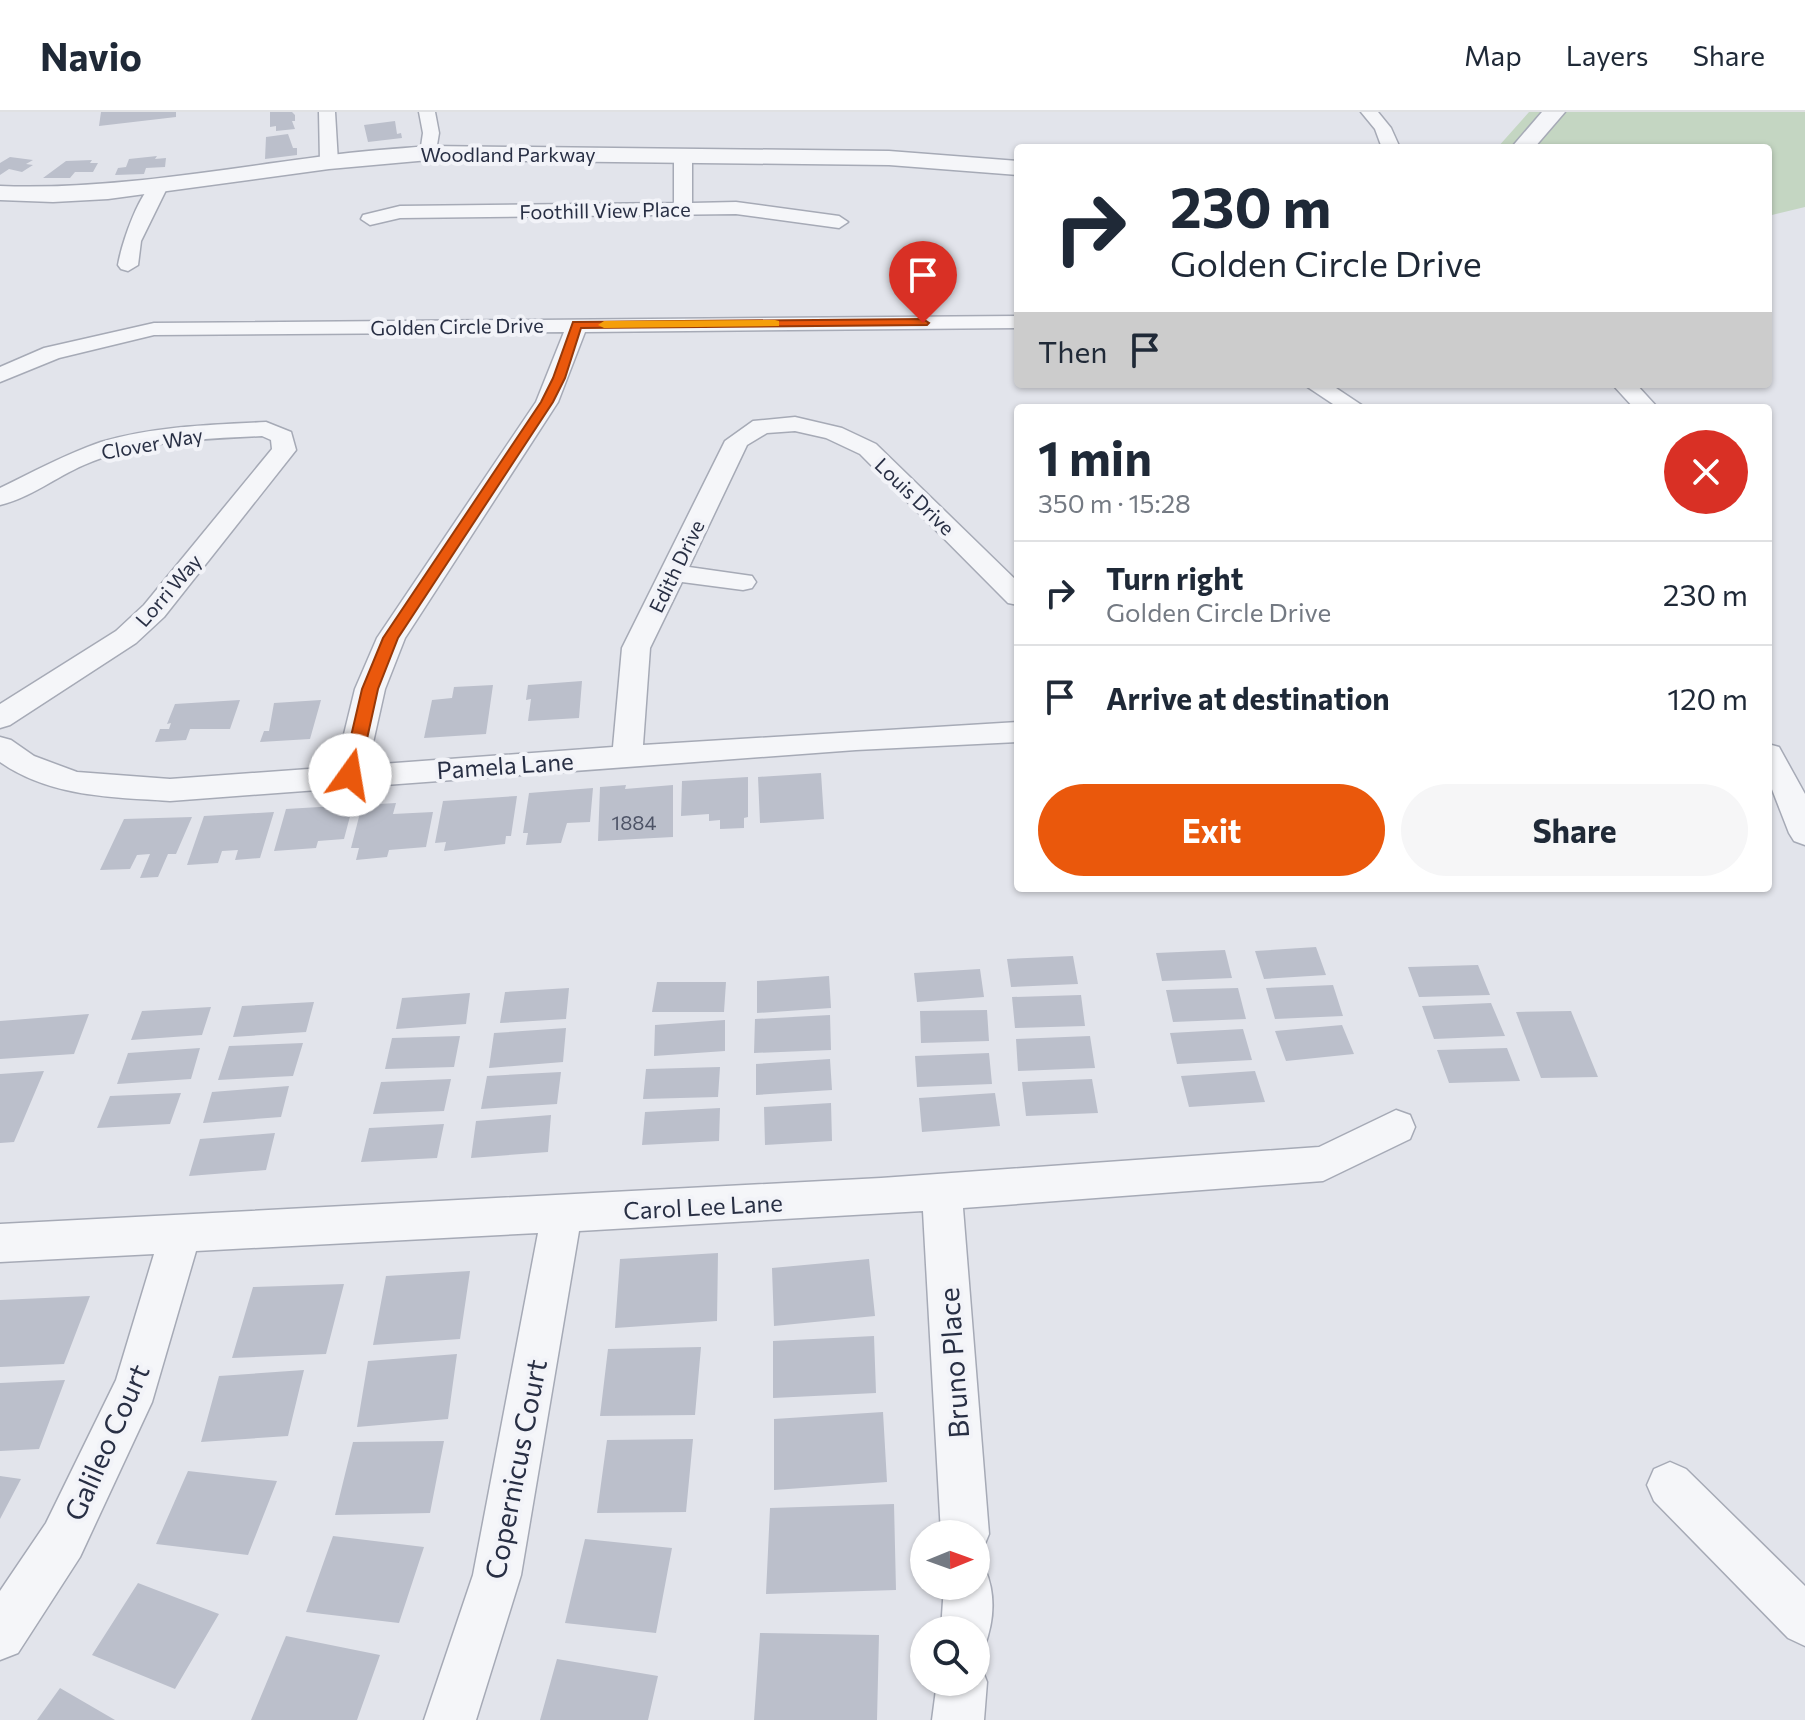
<!DOCTYPE html>
<html lang="en">
<head>
<meta charset="utf-8">
<style>
  :root { --surface:#fff; --page:#f6f6f7; --text:#1f2937; --muted:#747a83; --line:#e0e1e3; --accent:#ea580c }
  body { margin:0; font-family:Commissioner,sans-serif; background:var(--page); color:var(--text); height:100vh; display:flex; flex-direction:column; font-size:30px; white-space:nowrap }
  * { box-sizing:border-box; margin:0 }
  p { font-size:26px; color:var(--muted) }
  .icon { flex:none; width:44px; height:44px; fill:none; stroke:currentColor; stroke-width:2; stroke-linecap:round; stroke-linejoin:round }
  .map { position:relative; flex:1; overflow:hidden }
  .side { position:absolute; left:1014px; top:292px; width:758px; height:488px; display:flex; flex-direction:column; background:var(--surface); border-radius:8px; box-shadow:0 2px 6px #0004 }
  .side>* { flex:none }
  .hud { position:absolute; left:1014px; top:32px; width:758px; height:244px; border-radius:8px; box-shadow:0 2px 6px #0004; background:#fff; color:var(--text); overflow:hidden }
  .needle { width:52px; rotate:89deg }
  .buttons { position:absolute; left:910px; top:1408px; display:grid; gap:16px }
  .buttons a { display:grid; place-items:center; width:80px; height:80px; border-radius:50%; background:var(--surface); box-shadow:0 2px 6px #0004; font-size:40px }
  .pin { position:absolute; display:grid; place-items:center; width:68px; height:68px; color:#fff; margin:-82px -34px; border-radius:50% 50% 50% 0; rotate:-45deg; box-shadow:0 0 8px #0007 }
  .pin .icon { rotate:45deg }
  .me { position:absolute; width:88px; margin:-44px; rotate:13deg; stroke-linejoin:round; filter:drop-shadow(0 0 6px #0008) }
  .turn { display:flex; align-items:center; gap:28px; height:168px; padding:0 24px; font-size:36px }
  .turn .icon { width:104px; height:104px; stroke-width:2.5 }
  .turn b { display:block; font-size:56px; line-height:68px }
  .then { display:flex; align-items:center; height:76px; padding:0 24px; background:#0003; gap:16px; font-size:30px }
  .round { display:grid; place-items:center; flex:none; width:84px; height:84px; border-radius:42px; background:var(--page) }
  .headline { display:flex; align-items:center; justify-content:space-between; height:136px; padding:0 24px }
  h1 { font-size:48px; font-weight:700; line-height:60px }
  .button { display:flex; gap:16px; margin-top:auto; padding:16px 24px }
  .button a { flex:1; height:92px; border-radius:48px; background:var(--accent); color:#fff; font-size:32px; font-weight:700; line-height:92px; text-align:center }
  .button a+a { background:var(--page); color:var(--text) }
  ul { padding:0; list-style:none }
  li { display:flex; align-items:center; gap:24px; height:104px; padding:0 24px; border-top:2px solid var(--line) }
  li div { flex:1 }
  li b { display:block; font-size:30px }
  li em { font-style:normal }
  header { display:flex; align-items:center; gap:48px; box-sizing:border-box; height:112px; padding:0 40px; background:var(--surface); border-bottom:2px solid var(--line) }
  header strong { font-size:38px }
  nav { display:flex; gap:44px; margin-inline-start:auto; font-size:28px }
  .map>svg:first-child { display:block }
  .green { fill:#c4d6c2 }
  .building { fill:#bbbfcb }
  .lines { fill:none; stroke-linecap:round; stroke-linejoin:round }
  .minor-casing { stroke:#a6aab6; stroke-width:3 }
  .tertiary-casing { stroke:#a6aab6; stroke-width:3 }
  .minor { fill:#f5f6f9; fill-rule:evenodd }
  .tertiary { fill:#f5f6f9; fill-rule:evenodd }
  .route { fill:#ea580c; stroke:#983908; stroke-width:2 }
  .slow { fill:#f59e0b }
  .labels { text-anchor:middle; dominant-baseline:central; stroke-width:8; stroke-linejoin:round; paint-order:stroke }
  .far-street-label { font-size:20px; fill:#282f44; stroke:#f2f3f8 }
  .number-label { font-size:20px; fill:#4d5366 }
  .street-label { font-size:24px; fill:#282f44; stroke:#f2f3f8 }
  .near-street-label { font-size:28px; fill:#282f44; stroke:#f2f3f8 }
</style>
</head>
<body>
<header>
<strong>Navio</strong>
<nav><a>Map</a><a>Layers</a><a>Share</a></nav>
</header>
<div class="map">
<svg width="1805" height="1608" viewBox="0 0 1805 1608">
  <rect width="100%" height="100%" fill="#e2e4eb"/>
  <!-- green -->
  <path class="green" d="M1529,0h276v95l-37,9v-68h-271z"/>
  <!-- building -->
  <path class="building" d="M101,0h75v5l-77,9z
    M270,0h22l3,3v6h-3l3,8 -19,2v-5l-6,1z
    M395,9l2,13 4,-1 1,5 -34,4 -4,-17z
    M288,22l5,14h4v7l-32,4 1,-22z
    M157,44l-2,3 11,-1 -1,9 -19,1 -2,6 -29,1 3,-7 8,-1 3,-8z
    M10,45l23,3 -7,4 7,1 -11,7 -13,-3 -9,6v-12z
    M92,48l-2,3h8l-5,9h-18l-5,6h-27l23,-17z
    M582,569l-3,37 -51,3 3,-22 -5,1 2,-15z
    M493,573l-7,49 -62,4 8,-38 20,-2 2,-11z
    M240,588l-10,29h-40l-4,11 -31,2 5,-13h9l2,-6 -4,1 8,-20z
    M321,588l-11,39 -50,3 4,-11h5l5,-28z
    M821,661l3,46 -64,4 -2,-46z
    M748,665v40l-4,1v10l-24,1v-9l-11,1v-7l-28,2 1,-35z
    M626,673l-1,4 48,-4v52l-75,4 2,-54z
    M593,676l-3,34 -23,1 -6,20 -35,2 2,-12h-5l6,-40z
    M517,684l-6,40h-5l-1,8 -61,7 2,-9 -11,1 8,-42z
    M396,691l-3,11 40,-2 -7,35 -37,3 -2,7 -31,3 3,-12h-8l11,-43z
    M353,693l-9,34 -26,2 -2,7 -42,3 12,-42z
    M274,700l-14,46 -25,2 3,-10 -16,1 -4,12 -31,2 17,-49z
    M192,705l-16,37h-8l-10,23 -18,1 10,-24 -13,1 -7,14 -30,1 24,-51z
    M1316,835l10,28 -62,4 -9,-28z
    M1225,838l7,28 -70,3 -6,-28z
    M1073,844l5,28 -67,3 -4,-28z
    M1478,853l12,30 -71,2 -11,-30z
    M980,857l4,28 -67,5 -3,-29z
    M829,864l2,32 -74,5v-32z
    M657,870h69l-2,30h-72z
    M1333,873l10,31 -68,3 -9,-31z
    M569,876l-3,31 -66,4 5,-31z
    M1238,876l8,31 -73,3 -7,-32z
    M470,881l-4,31 -70,5 6,-31z
    M1081,883l4,31 -70,2 -3,-31z
    M314,890l-8,30 -73,5 9,-31z
    M1491,891l14,33 -71,3 -12,-33z
    M211,895l-9,28 -71,5 11,-29z
    M987,898l2,31 -68,2 -1,-32z
    M1571,899l27,66 -57,1 -25,-66z
    M89,902l-15,40 -74,5v-38z
    M830,903l1,35 -77,3 1,-34z
    M725,908v31l-71,5 1,-31z
    M1342,913l12,29 -68,7 -11,-30z
    M566,916l-3,34 -74,6 5,-35z
    M1243,917l9,31 -75,4 -7,-31z
    M460,924l-6,31 -69,2 7,-31z
    M1090,924l5,32 -77,3 -2,-32z
    M303,931l-10,33 -75,4 11,-34z
    M200,936l-9,31 -74,5 11,-31z
    M1507,936l13,33 -71,2 -12,-33z
    M989,941l3,31 -75,3 -2,-31z
    M830,947l2,31 -76,5v-31z
    M720,955l-2,30 -75,2 3,-30z
    M44,959l-30,71 -14,1v-69z
    M1255,959l10,31 -76,5 -8,-31z
    M561,960l-4,32 -76,5 6,-33z
    M451,967l-7,32 -71,3 8,-32z
    M1092,967l6,34 -72,3 -4,-34z
    M289,974l-8,31 -78,6 9,-31z
    M181,981l-11,31 -73,4 13,-32z
    M995,981l5,33 -78,6 -3,-34z
    M831,991l1,38 -67,4 -1,-38z
    M720,996l-1,33 -77,4 3,-33z
    M551,1003l-3,37 -77,6 5,-37z
    M444,1012l-7,34 -76,4 8,-34z
    M275,1021l-9,37 -77,6 11,-37z
    M718,1141l-1,68 -102,7 5,-69z
    M869,1147l6,57 -101,10 -2,-58z
    M470,1159l-10,68 -87,6 13,-69z
    M344,1172l-18,70 -94,4 21,-71z
    M90,1184l-26,68 -64,3v-67z
    M874,1224l2,57 -103,5v-57z
    M701,1235l-6,68 -95,1 8,-67z
    M457,1242l-9,65 -91,8 11,-66z
    M304,1258l-16,66 -87,6 18,-66z
    M65,1268l-26,69 -39,2v-68z
    M883,1300l4,70 -113,8v-71z
    M693,1327l-7,73 -89,1 10,-73z
    M444,1329l-14,72 -95,2 18,-73z
    M188,1359l89,10 -29,74 -92,-11z
    M0,1364l21,3 -21,40z
    M894,1392l2,86 -130,4 4,-86z
    M333,1424l91,11 -25,76 -93,-11z
    M585,1427l87,9 -16,85 -91,-10z
    M138,1471l81,31 -44,75 -83,-34z
    M760,1521l119,2 -2,85h-123z
    M286,1524l94,19 -23,65h-106z
    M557,1547l101,17 -10,44h-108z
    M60,1576l55,32h-78z"/>
  <g class="lines">
    <defs>
      <path id="minor" d="M319,0h16l3,50 -9,5 -9,-5z
        M419,0h16l4,21 -4,24 -6,1 -9,-5 3,-20z
        M1361,0h17l13,16 9,20h-18l-7,-19z
        M683,38l9,5v48l44,-1 103,14 9,6 -9,6 -103,-14 -336,4 -30,7 -9,-6 2,-4 37,-9 274,-3v-48z
        M159,69l9,5 -27,55 -3,24 -10,6 -7,-2 -3,-4c3,-18 22,-80 41,-84z
        M1018,204v12l-433,4 -27,70 -153,236 -20,51 -17,76 245,-18 9,-99 103,-207 28,-20 42,-4 47,11 34,16 142,138v23l-10,-2 -148,-149 -34,-16 -31,-7 -28,2 -20,12 -58,122 63,9 4,6 -4,6 -9,2 -61,-8 -32,66 -7,97 375,-23v20l-162,8 -686,51c-59,-4 -120,-4 -170,-39v-25l11,3 23,16 43,16 93,7 166,-12 19,-78 22,-51 159,-236 28,-70 -410,3 -95,23 -59,24v-15l44,-19 110,-25z
        M1303,272h27l36,24h-27z
        M1612,272h24l22,24h-24z
        M266,310l25,10 5,18 -132,167 -28,26 -126,82 -10,3v-24l116,-73 28,-26 128,-156 -1,-9 -9,-4c-59,3 -122,4 -178,29 -28,12 -54,33 -84,40v-17c33,-16 66,-34 101,-46 53,-16 110,-17 165,-20z
        M1768,632l11,3 26,47v51l-11,-4 -5,-8 -21,-54z
        M1396,998l14,5 5,12 -5,12 -87,42 -360,27 26,326 -7,17 -6,2v-19h-35l-18,-323 -344,20 -58,344 -45,145h-52l49,-145 65,-342 -342,18 -44,151 -72,155 -62,96 -18,7v-69l46,-68 70,-143 38,-126 -154,8v-38l881,-46 438,-31z
        M1670,1350l16,7 119,117v60l-17,-8 -134,-137 -7,-16 7,-16z
        M976,1453l9,4c11,25 9,53 -1,79l-8,3v-21h-35l3,-44h32z
        M976,1550l4,2 7,18 -3,38h-52l5,-38h39z"/>
      <path id="tertiary" d="M1542,0h23l-31,36h-23z
        M429,34l460,5 129,10v14l-129,-10 -460,-5 -100,9 -221,30 -55,3 -53,-2v-14c109,4 216,-16 325,-30 34,-5 69,-7 104,-10z"/>
    </defs>
    <!-- minor casing -->
    <use href="#minor" class="minor-casing"/>
    <!-- tertiary casing -->
    <use href="#tertiary" class="tertiary-casing"/>
    <!-- minor -->
    <use href="#minor" class="minor"/>
    <!-- tertiary -->
    <use href="#tertiary" class="tertiary"/>
  </g>
  <!-- route -->
  <path class="route" d="M923,207l6,4 -2,2 -346,3 -16,50 -12,24 -155,236 -20,51 -19,86 -9,6 -5,-2 -3,-4 20,-86 21,-51 158,-236 12,-24 20,-56z"/>
  <!-- slow -->
  <path class="slow" d="M775,208l4,1v5l-175,2 -6,-3 6,-4z"/>
  <g class="labels">
    <!-- far-street labels -->
    <g class="far-street-label">
      <text x="508" y="42">Woodland Parkway</text>
      <text transform="translate(605 98) rotate(-1)">Foothill View Place</text>
      <text transform="translate(457 214) rotate(-1)">Golden Circle Drive</text>
      <text transform="translate(152 331) rotate(-10)">Clover Way</text>
      <text transform="translate(915 384) rotate(44)">Louis Drive</text>
      <text transform="translate(676 454) rotate(-64)">Edith Drive</text>
      <text transform="translate(168 478) rotate(-49)">Lorri Way</text>
    </g>
    <!-- number labels -->
    <g class="number-label">
      <text x="634" y="710">1884</text>
    </g>
    <!-- street labels -->
    <g class="street-label">
      <text transform="translate(505 653) rotate(-4)">Pamela Lane</text>
      <text transform="translate(703 1094) rotate(-3)">Carol Lee Lane</text>
    </g>
    <!-- near-street labels -->
    <g class="near-street-label">
      <text transform="translate(953 1251) rotate(-94)">Bruno Place</text>
      <text transform="translate(106 1330) rotate(-66)">Galileo Court</text>
      <text transform="translate(515 1357) rotate(-79)">Copernicus Court</text>
    </g>
  </g>
</svg>
<div class="buttons">
<a><svg class="needle" viewBox="-14 -14 28 28"><path d="M0-13l5 13h-10z" fill="#e53935"/><path d="M0 13l5-13h-10z" fill="#747a83"/></svg></a>
<a><svg class="icon" aria-label="search" viewBox="0 0 24 24"><circle cx="10" cy="10" r="6"/><path d="M15 15l6 6"/></svg></a>
</div>
<div class="pin" style="left:923px;top:211px;background:#d93025"><svg class="icon" aria-label="arrive" viewBox="0 0 24 24"><path d="M6 21V4h12l-3 4 3 4H6"/></svg></div>
<svg class="me" style="left:350px;top:663px" viewBox="-20 -20 40 40"><circle r="19" fill="#fff"/><path d="M0-13L10 11 0 6-10 11z" fill="#ea580c"/></svg>
<div class="hud">
<div class="turn"><svg class="icon" aria-label="right" viewBox="0 0 24 24"><path d="M7 20v-9h11M14 6l5 5-5 5"/></svg><div><b>230 m</b>Golden Circle Drive</div></div>
<div class="then">Then<svg class="icon" aria-label="arrive" viewBox="0 0 24 24"><path d="M6 21V4h12l-3 4 3 4H6"/></svg></div>
</div>
<section class="side">
<div class="headline"><div><h1>1 min</h1><p>350 m · 15:28</p></div><a class="round" style="background:#d93025;color:#fff"><svg class="icon" aria-label="close" viewBox="0 0 24 24"><path d="M6 6l12 12M18 6L6 18"/></svg></a></div>
<ul>
<li><svg class="icon" aria-label="right" viewBox="0 0 24 24"><path d="M7 20v-9h11M14 6l5 5-5 5"/></svg><div><b>Turn right</b><p>Golden Circle Drive</p></div><em>230 m</em></li>
<li><svg class="icon" aria-label="arrive" viewBox="0 0 24 24"><path d="M6 21V4h12l-3 4 3 4H6"/></svg><div><b>Arrive at destination</b></div><em>120 m</em></li>
</ul>
<div class="button"><a>Exit</a><a>Share</a></div>
</section>
</div>
</body>
</html>
